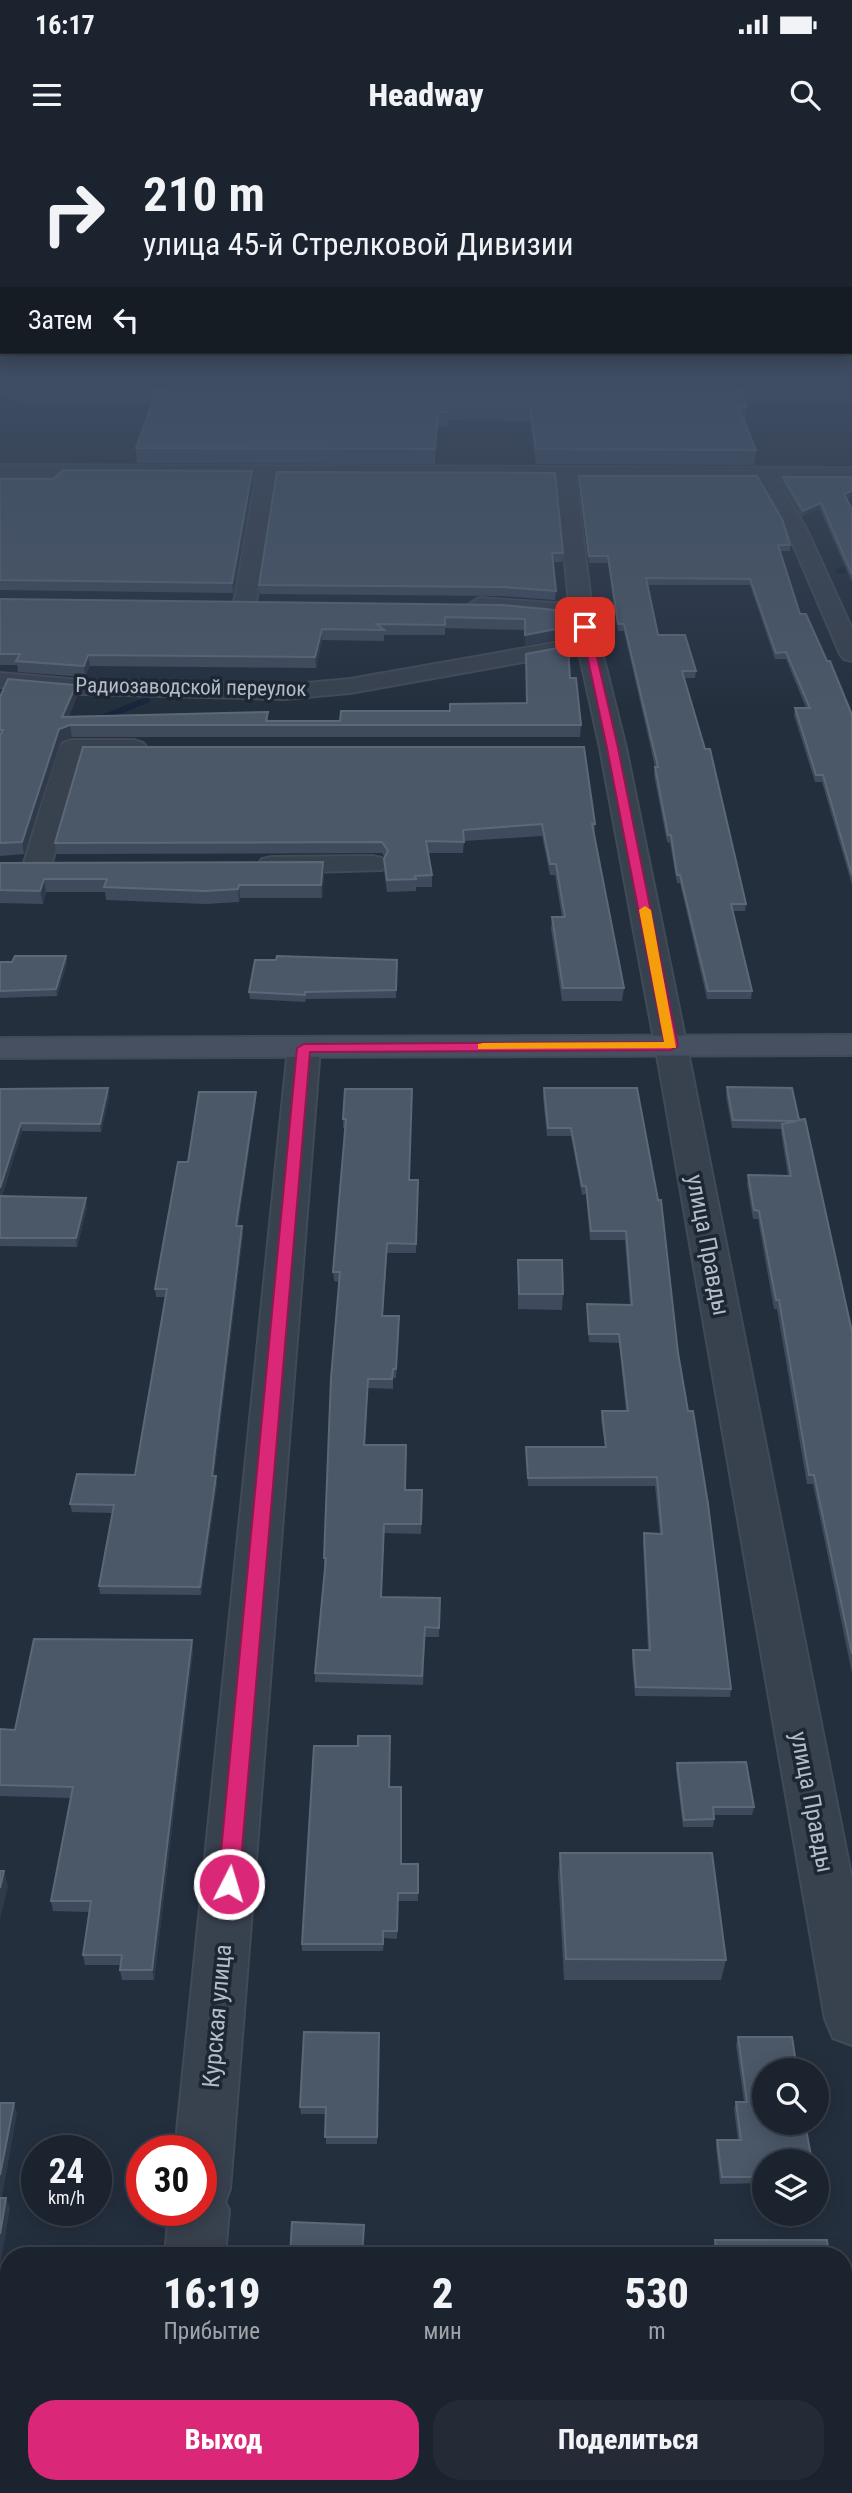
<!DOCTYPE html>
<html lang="ru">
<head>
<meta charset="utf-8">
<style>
  :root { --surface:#1b232e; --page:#242b36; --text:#f1f3f6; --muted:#a0a4aa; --line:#39404a; --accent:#db2777 }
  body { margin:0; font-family:"Roboto Condensed",sans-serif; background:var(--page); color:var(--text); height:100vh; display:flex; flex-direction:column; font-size:26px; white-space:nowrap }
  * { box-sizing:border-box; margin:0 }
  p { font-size:23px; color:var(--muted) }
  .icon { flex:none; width:38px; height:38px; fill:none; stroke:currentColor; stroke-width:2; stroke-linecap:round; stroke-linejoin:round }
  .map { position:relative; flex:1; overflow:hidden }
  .drawer { position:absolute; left:0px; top:2107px; width:852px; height:247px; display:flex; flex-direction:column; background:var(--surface); border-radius:28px 28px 0 0; box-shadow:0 4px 18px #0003,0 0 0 2px var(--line) }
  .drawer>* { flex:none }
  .top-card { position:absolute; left:0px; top:0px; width:852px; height:214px; box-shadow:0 4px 18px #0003,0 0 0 2px var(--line); background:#1b232e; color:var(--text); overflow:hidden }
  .buttons { position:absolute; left:752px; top:1918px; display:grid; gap:14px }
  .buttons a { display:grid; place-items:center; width:77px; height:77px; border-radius:50%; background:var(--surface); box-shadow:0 4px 18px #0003,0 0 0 2px var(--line); font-size:35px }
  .speed { position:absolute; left:21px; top:1995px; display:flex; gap:14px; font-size:35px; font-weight:700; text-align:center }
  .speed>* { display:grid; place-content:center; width:91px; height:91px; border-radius:50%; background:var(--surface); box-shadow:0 4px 18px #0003,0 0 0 2px var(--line); line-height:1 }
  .speed small { font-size:18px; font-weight:400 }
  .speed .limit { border:10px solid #d22; background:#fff; color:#111 }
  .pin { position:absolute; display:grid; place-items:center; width:60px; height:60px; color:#fff; margin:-30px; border-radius:14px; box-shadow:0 4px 10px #0006 }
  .me { position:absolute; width:77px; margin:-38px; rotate:5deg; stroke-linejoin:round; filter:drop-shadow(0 0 5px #0008) }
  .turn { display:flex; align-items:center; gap:24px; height:147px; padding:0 28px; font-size:32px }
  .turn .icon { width:91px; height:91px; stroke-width:2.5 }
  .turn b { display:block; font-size:49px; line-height:60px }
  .then { display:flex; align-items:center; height:66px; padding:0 28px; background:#0003; gap:14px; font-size:26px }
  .eta { display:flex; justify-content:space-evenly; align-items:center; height:119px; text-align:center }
  .eta b { font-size:42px; font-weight:800; line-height:49px }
  .button { display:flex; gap:14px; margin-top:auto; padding:14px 28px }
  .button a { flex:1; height:80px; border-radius:28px; background:var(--accent); color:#fff; font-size:28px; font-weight:800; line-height:80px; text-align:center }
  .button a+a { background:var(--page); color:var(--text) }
  .status { display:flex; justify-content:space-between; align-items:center; height:49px; padding:0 35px; background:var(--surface); direction:ltr }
  .status svg { height:19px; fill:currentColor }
  header { display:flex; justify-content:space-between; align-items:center; height:91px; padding:0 28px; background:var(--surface); font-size:32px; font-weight:800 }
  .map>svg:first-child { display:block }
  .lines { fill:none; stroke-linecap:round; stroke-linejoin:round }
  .stream { stroke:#17263c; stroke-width:6 }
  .minor-casing { stroke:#414a57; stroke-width:4 }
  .tertiary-casing { stroke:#414a57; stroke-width:4 }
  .secondary-casing { stroke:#414a57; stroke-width:4 }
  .minor { fill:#38414e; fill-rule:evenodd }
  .tertiary { fill:#38414e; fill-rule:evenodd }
  .secondary { fill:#465061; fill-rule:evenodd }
  .wall { fill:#3f4b5c }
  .shaded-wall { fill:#2f3b4b }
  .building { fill:#4b5868; stroke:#5c6777; stroke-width:2 }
  .route { fill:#db2777; stroke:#8e194d; stroke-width:2 }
  .slow { fill:#f59e0b }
  .labels { text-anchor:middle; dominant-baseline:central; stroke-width:7; stroke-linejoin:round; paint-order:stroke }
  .far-street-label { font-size:21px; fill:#b4bcc9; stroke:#1d2633 }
  .street-label { font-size:24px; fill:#b4bcc9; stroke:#1d2633 }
</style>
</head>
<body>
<div class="status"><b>16:17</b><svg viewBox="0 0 49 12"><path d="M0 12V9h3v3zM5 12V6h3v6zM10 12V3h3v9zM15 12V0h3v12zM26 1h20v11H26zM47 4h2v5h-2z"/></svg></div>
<header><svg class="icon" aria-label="menu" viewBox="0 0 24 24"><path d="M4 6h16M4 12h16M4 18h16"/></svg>Headway<svg class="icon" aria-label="search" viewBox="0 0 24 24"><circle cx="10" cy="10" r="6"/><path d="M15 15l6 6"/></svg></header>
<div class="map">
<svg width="852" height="2353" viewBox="0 0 852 2353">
  <rect width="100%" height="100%" fill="#242f3e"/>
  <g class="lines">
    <!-- stream -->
    <path class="stream" d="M839,431l13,-3
      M99,579l48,-19"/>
    <defs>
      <path id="minor" d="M0,325l852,3v12l-75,-1 30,51 45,99v32l-8,-2 -4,-5 -53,-124 -29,-51h-182l16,132 34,137 66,324 160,808v165l-19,-7 -8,-19 -165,-947 -60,-324 -21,-96 -229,41 -66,6 -203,-5 -81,-7v-14l81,7 203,5 66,-6 226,-40 -5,-22 -92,-5 -11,-7 11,-7 90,6 -12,-125 -282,-1 -19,125 -11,7 -11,-7 22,-125 -256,-1z
        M72,600h62l9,3 4,5 -4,5 -61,3 -31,110 -4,6 -10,2 -10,-2 -4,-6 36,-118 4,-5z
        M372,716l10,2 4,6 -4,6 -110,3 -10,-2 -4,-6 4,-6 10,-2z
        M304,898l11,3 5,7 -90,1141 -5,13 4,8 -4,46h-60l4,-46h32v-59h-26l113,-1103 5,-7z
        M142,2345h66l-1,8h-66z"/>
      <path id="tertiary" d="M0,243l24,8 182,1 9,5 -9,5 -184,-1 -22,-7z
        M852,250v10l-162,1 -9,-5 9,-5z"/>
      <path id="secondary" d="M852,895v20l-852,3v-20z"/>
    </defs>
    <!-- minor casing -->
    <use href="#minor" class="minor-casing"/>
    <!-- tertiary casing -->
    <use href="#tertiary" class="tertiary-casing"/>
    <!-- secondary casing -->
    <use href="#secondary" class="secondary-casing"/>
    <!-- minor -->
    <use href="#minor" class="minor"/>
    <!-- tertiary -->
    <use href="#tertiary" class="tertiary"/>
    <!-- secondary -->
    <use href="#secondary" class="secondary"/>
  </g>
  <!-- wall -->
  <path class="wall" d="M163,240h570v8l-569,1z
    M157,250l590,17 -1,14h-2l12,29 -2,15 -218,-1 -6,-43 -82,-1v7h-11l-2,37 -298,-1 -1,-15z
    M252,331l1,10 -20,112 -233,-3v-111h54z
    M277,332l286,81 -1,9h-9l3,29 -1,9 -53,-4 -242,-2 -1,-9z
    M579,336l211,69v6h-10l20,63 27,47 25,54v170l-30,-103h-7l-21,-67 1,-7h11l-20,-49h-11l-25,-74h-102l10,50 38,36 -1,7h-11l62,226 -1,7h-12l19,80 -1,8h-44l-27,-116h-3l-7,-40 -3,-1 -13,-67 1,-8 -31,-136h-6l-10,-68h-19l-10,-81z
    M783,337h69v19l-5,3 5,10v73l-32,-73 -18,7 -20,-34z
    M0,459l502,6 64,33 -41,7v-15l-80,-2v7h-61v6l-62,-1 -6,28 -226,-2 -5,11 -67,-5 -1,-7h-17z
    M526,514l44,24 11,47 -1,12h-508l-11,4 -37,113 -24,2v-159l76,-12 1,11 -8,20 199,-4v9h72l186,-18z
    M83,607l512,77 -1,12 30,152 -2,13h-60l-11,-72 1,-12h10l-7,-42h-5l-8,-39 -78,5 -1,12h-35l4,22v12h-16v4l-29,1 -3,-21 1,-13 -3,-5 -326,1 -1,-11z
    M323,722l1,13 -2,23h-82l-1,4 -33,2 -100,-4 -1,-8h-59l-3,12 -43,-1v-40z
    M66,816l1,7 -10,33 -57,2v-36h12z
    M397,820l-1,38 -90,1 -1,3 -55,-3 -1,-7z
    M727,947l72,33 53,212v341l-39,-189h-6l-30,-175h-3l-16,-90h-5l-6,-35 1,-9 40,1 -7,-44v-3l-49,-1 -6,-32z
    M108,948l1,9 -8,35 -79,-1 -20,65 85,11 -10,40 -77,-1v-157z
    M544,948h93l94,601 -1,8 -95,-1 -3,-37 1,-9h15l-5,-108 1,-9 16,1 -5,-48h-127l-2,-39h79l-4,-28 1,-8h24l-7,-68 -30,-1 -2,-30v-8l43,1 -5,-65h-35l-4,-46 -4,1 -11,-59h-24l-4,-39z
    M345,949l65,91h8l-2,73h-29l-4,63 16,10 -3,52h-3v11l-25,-1 -3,57 40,45h17l-1,44 -37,-1 -3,64 59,1 -1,39h-14l-2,48 -108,-3v-9l10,-106h-1v-9l15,-276 -5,-1 -1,-9 12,-144h-2v-9z
    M256,952v8l-18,126 5,8 -29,242 3,8 -16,111 -101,-1 -1,-8 13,-73 -40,-1 -2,-8 65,-29 30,-178h-9l-1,-8 33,-127z
    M518,1120l45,34 -1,16 -44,-1z
    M192,1500l1,11 -39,329h-32l-2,-10 1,-5h-36l-2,-10 6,-43 -36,-1 -2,-10 20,-103 -71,-2v-67l15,1z
    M358,1606l32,41 11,77h17v37h-20l-1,38 -13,-1 -1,13h-81v-7z
    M677,1623l77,44 -2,8h-38v4l-1,8h-30l-7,-57z
    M560,1713l166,107 -5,20h-157l-6,-106z
    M738,1897l27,124v22l-45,1 -4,-37 1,-7h21l-4,-31 2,-7h8l-8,-57z
    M379,1900l-2,104h-51v-30h-25l-1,-7z
    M715,2100l114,16h-114l-1,-10z
    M0,2176l9,1v92h-9z"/>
  <!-- shaded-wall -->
  <path class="shaded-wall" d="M252,331l1,10 -20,112 -1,-10z
    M852,351v5l-9,4 1,-6z
    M821,363l-1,6 -18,7 1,-5z
    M567,487l-1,11 -41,7v-10z
    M322,489v11l-6,28 -1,-11z
    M88,515l2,11 -5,11 -1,-11z
    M76,545l1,11 -13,32 6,-3 2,12 -11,4 -37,113 -2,-12 40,-125z
    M323,722l1,13 -2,23 -1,-13z
    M44,739l2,13 -3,12 -3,-13z
    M239,745l1,13 -1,4 -1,-13z
    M66,816l1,7 -10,33 -1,-7z
    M108,948l1,9 -8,35 -1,-8z
    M256,952v8l-19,134 -1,-8z
    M21,983l1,8 -22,71v-14z
    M86,1058l1,9 -10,40 -1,-9z
    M242,1086l1,8 -30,250 -1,-8z
    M387,1103v10l-5,73v-10z
    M216,1336l1,8 -16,111 -1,-8z
    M192,1500l1,11 -39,329 -2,-10z
    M4,1731l4,15 -8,34v-32z
    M14,1963l3,11 -17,93v-32z
    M6,2058l4,10 -10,59v-33z
    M98,2345h4l-1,8h-4z"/>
  <!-- building -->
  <path class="building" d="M740,249l7,18h-9l18,43 -220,-1 -6,-43h-82v6h-10l-3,37 -299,-1 21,-58z
    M63,330l189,1 -20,112 -232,-3v-101h54z
    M277,332l278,1 8,80h-11l4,38 -54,-4 -243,-2z
    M579,336h178l25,43 8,26h-12l22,69h6l21,47h3l22,54v160l-29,-100h-7l-21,-67h15l-24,-56 -10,1 -26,-74 -104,-1 12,57h27l11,36h-14l23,78h5l36,155h-15l21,87h-44l-28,-116h-3l-6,-40h-3l-13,-68h3l-34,-143h-6l-10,-68h-19z
    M783,337h69v14l-8,3 8,15v65l-31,-71 -18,8z
    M0,459l502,6 63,6 2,16 -42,8v-16l-80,-2v8l-68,-1 7,6 -62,-1 -7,28 -227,-2 -4,11 -68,-5 4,-7h-20z
    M568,506l2,32h6l5,47h-511l-11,4 -37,113 -22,1v-107l3,-6h-3v-33l8,-18 68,6 -14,32 206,-5 -2,9h74l1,-10h109v-7l77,-1 -1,-49z
    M83,607h501l11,77h-3l32,164h-61l-11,-71h13l-9,-53h-6l-8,-40 -79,6 1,12 -38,-1 6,34 -17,1 1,3 -29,1 -3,-21 4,-8 -6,-9 -327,1z
    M323,722l-2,23h-82l-1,4 -33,2 -101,-4 3,-8h-63l-4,12 -40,-1v-27z
    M15,816h51l-10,33 -56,2v-29h12z
    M277,816l120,4 -1,30 -91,2v3l-56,-3 6,-32h21z
    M727,947l65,1 7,32 6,-1 47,213v322l-38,-179h-5l-30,-175h-3l-17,-89 -5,-1 -6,-35 43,1 -9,-52 15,-3 -64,-1z
    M108,948l-8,36 -79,-1 -21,65v-99z
    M544,948h93l21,112h3l17,153 10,58h5l15,93 23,185 -95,-2 -3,-37h17l-6,-117 18,1 -5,-57 -129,1 -2,-31h80l-4,-36h26l-9,-77h-30l-2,-30 45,1 -6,-74h-35l-5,-45h-4l-11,-58h-23z
    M345,949h67l-3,91h9l-2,64 -29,-1 -5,73h17l-3,53h-3l-1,10h-24l-4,66h42l-1,45h17l-1,34h-37l-3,73 59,1 -1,30 -14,-1 -3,49 -107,-3 11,-115h-2l7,-180 9,-106h-7l13,-153h-3z
    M199,952h57l-20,134h6l-30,250h4l-16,111 -101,-1 15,-81 -44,-1 7,-30 58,1 32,-186h-12l23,-127h10z
    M0,1056l86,2 -10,40h-76z
    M518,1120h44l1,34h-44z
    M34,1499l158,1 -40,330h-32l2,-15h-39l8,-54h-40l22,-114 -73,-2v-56l15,1z
    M358,1596h32l-1,51h12v77h17v29h-20l-1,38h-14v13h-81l12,-198h44z
    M746,1622l8,45h-41l1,12 -30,1 -7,-57z
    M560,1713h152l14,107 -160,-1z
    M0,1731h4l-4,17z
    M304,1892l75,1 -2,104h-52l1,-30h-26z
    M738,1897h54l5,33h-32v53h40l7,38h-47v16h-43l-5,-37h24l-5,-38h11z
    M0,1963h14l-14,72z
    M0,2058h6l-6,36z
    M292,2082l72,3 -2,31h-72z
    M715,2100h112l2,16h-112z
    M0,2176l9,1v83h-9z
    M2,2332h7v13h89l-1,8h-97z
    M394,2345h92v8h-92z
    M672,2345h54l1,4 125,1v3h-180z"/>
  <!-- sky -->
  <linearGradient id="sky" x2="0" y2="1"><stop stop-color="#141a22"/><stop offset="0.42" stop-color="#3f4d63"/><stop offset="1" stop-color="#3f4d63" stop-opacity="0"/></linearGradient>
  <rect width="852" height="569" fill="url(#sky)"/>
  <!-- route -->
  <path class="route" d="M585,484l5,3 28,121 60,298 -7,4 -361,2 -71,832 -3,7 -7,3 -8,-3 -3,-7 79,-836 7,-4 360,-2 -57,-294 -26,-121z"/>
  <!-- slow -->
  <path class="slow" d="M645,766l6,4 25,138 -198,1v-5l5,-1 181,-1 -25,-132z"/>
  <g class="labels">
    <!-- far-street labels -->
    <g class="far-street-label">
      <text transform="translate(191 547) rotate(1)">Радиозаводской переулок</text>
    </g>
    <!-- street labels -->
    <g class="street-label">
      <text transform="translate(708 1105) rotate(79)">улица Правды</text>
      <text transform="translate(812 1662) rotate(79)">улица Правды</text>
      <text transform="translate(217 1876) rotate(-85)">Курская улица</text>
    </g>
  </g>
</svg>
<div class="buttons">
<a><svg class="icon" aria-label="search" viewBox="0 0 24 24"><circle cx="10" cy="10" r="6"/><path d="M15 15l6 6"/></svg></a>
<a><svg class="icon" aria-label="layers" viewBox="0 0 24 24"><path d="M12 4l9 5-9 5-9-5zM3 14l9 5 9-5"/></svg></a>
</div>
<div class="speed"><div>24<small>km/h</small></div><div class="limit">30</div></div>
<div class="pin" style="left:585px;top:487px;background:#d93025"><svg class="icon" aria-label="arrive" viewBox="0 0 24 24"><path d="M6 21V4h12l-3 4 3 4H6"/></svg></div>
<svg class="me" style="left:229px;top:1744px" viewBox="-20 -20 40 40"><circle r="17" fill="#db2777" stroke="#fff" stroke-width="3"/><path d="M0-11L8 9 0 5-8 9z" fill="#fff"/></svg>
<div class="top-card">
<div class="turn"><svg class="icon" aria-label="right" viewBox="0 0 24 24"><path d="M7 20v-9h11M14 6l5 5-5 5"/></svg><div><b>210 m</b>улица 45-й Стрелковой Дивизии</div></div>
<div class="then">Затем<svg class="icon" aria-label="left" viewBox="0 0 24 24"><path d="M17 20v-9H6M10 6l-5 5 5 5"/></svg></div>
</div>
<section class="drawer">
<div class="eta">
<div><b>16:19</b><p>Прибытие</p></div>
<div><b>2</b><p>мин</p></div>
<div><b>530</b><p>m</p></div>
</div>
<div class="button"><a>Выход</a><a>Поделиться</a></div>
</section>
</div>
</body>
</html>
